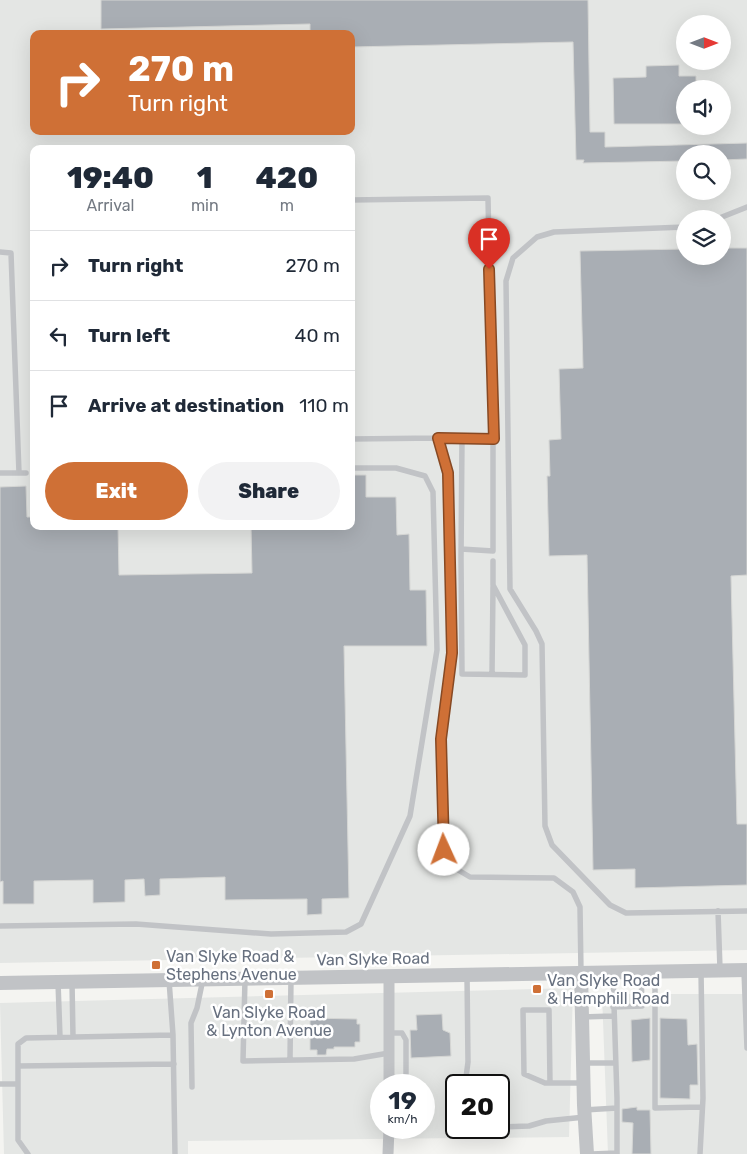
<!DOCTYPE html>
<html lang="en">
<head>
<meta charset="utf-8">
<style>
  :root { --surface:#fff; --page:#f2f2f3; --text:#1f2937; --muted:#747a83; --line:#e0e1e3; --accent:#cf7036 }
  body { margin:0; font-family:Rubik,sans-serif; background:var(--page); color:var(--text); height:100vh; display:flex; flex-direction:column; font-size:19px; white-space:nowrap }
  * { box-sizing:border-box; margin:0 }
  p { font-size:16px; color:var(--muted) }
  .icon { flex:none; width:28px; height:28px; fill:none; stroke:currentColor; stroke-width:2; stroke-linecap:round; stroke-linejoin:round }
  .map { position:relative; flex:1; overflow:hidden }
  .drawer { position:absolute; left:30px; top:145px; width:325px; height:385px; display:flex; flex-direction:column; background:var(--surface); border-radius:10px; box-shadow:0 5px 20px #0002 }
  .drawer>* { flex:none }
  .hud { position:absolute; left:30px; top:30px; width:325px; height:105px; border-radius:10px; box-shadow:0 5px 20px #0002; background:#cf7036; color:#fff; overflow:hidden }
  .needle { width:32px; rotate:90deg }
  .controls { position:absolute; left:676px; top:15px; display:grid; gap:10px }
  .controls a { display:grid; place-items:center; width:55px; height:55px; border-radius:50%; background:var(--surface); box-shadow:0 5px 20px #0002; font-size:25px }
  .speed { position:absolute; left:370px; top:1074px; display:flex; gap:10px; font-size:25px; font-weight:700; text-align:center }
  .speed>* { display:grid; place-content:center; width:65px; height:65px; border-radius:50%; background:var(--surface); box-shadow:0 5px 20px #0002; line-height:1 }
  .speed small { font-size:12px; font-weight:400 }
  .speed .limit { border:2px solid #111; border-radius:8px; background:#fff; color:#111 }
  .pin { position:absolute; display:grid; place-items:center; width:42px; height:42px; color:#fff; margin:-51px -21px; border-radius:50% 50% 50% 0; rotate:-45deg; box-shadow:0 0 5px #0007 }
  .pin .icon { rotate:45deg }
  .me { position:absolute; width:55px; margin:-28px; rotate:358deg; stroke-linejoin:round; filter:drop-shadow(0 0 4px #0008) }
  .turn { display:flex; align-items:center; gap:18px; height:105px; padding:0 15px; font-size:22px }
  .turn .icon { width:65px; height:65px; stroke-width:2.5 }
  .turn b { display:block; font-size:35px; line-height:42px }
  .eta { display:flex; justify-content:space-evenly; align-items:center; height:85px; text-align:center }
  .eta b { font-size:30px; font-weight:800; line-height:35px }
  .button { display:flex; gap:10px; margin-top:auto; padding:10px 15px }
  .button a { flex:1; height:58px; border-radius:30px; background:var(--accent); color:#fff; font-size:20px; font-weight:800; line-height:58px; text-align:center }
  .button a+a { background:var(--page); color:var(--text) }
  ul { padding:0; list-style:none }
  li { display:flex; align-items:center; gap:15px; height:70px; padding:0 15px; border-top:1px solid var(--line) }
  li div { flex:1 }
  li b { display:block; font-size:19px }
  li em { font-style:normal }
  .map>svg:first-child { display:block }
  .built { fill:#e4e6e4; fill-rule:evenodd }
  .building { fill:#a9aeb4; stroke:#d5d6d4 }
  .lines { fill:none; stroke-linecap:round; stroke-linejoin:round }
  .service { stroke:#c1c3c6; stroke-width:5.5 }
  .minor { stroke:#c1c3c6; stroke-width:11 }
  .tertiary { stroke:#c1c3c6; stroke-width:14 }
  .route-casing { stroke:#874923; stroke-width:12 }
  .route { stroke:#cf7036; stroke-width:9 }
  .poi-dot { fill:#cf7036; stroke:#fff; stroke-width:2 }
  .labels { text-anchor:middle; dominant-baseline:central; stroke-width:5; stroke-linejoin:round; paint-order:stroke }
  .poi-label { font-size:16px; fill:#67707f; stroke:#fff; text-anchor:start }
  .street-label { font-size:16px; fill:#67707f; stroke:#fff }
</style>
</head>
<body>
<div class="map">
<svg width="747" height="1154" viewBox="0 0 747 1154">
  <rect width="100%" height="100%" fill="#f4f4f1"/>
  <!-- built -->
  <path class="built" d="M0,0h747v950l-747,13zM685,24h37v37h-37zM34,34h317v97h-317zM685,89h37v37h-37zM34,149h317v377h-317zM685,154h37v37h-37zM685,219h37v37h-37z
    M573,988l-4,149 -381,4v13h-184l-4,-151zM381,1085h43v43h-43zM456,1085h43v43h-43z
    M602,994h145v160h-139z"/>
  <!-- building -->
  <path class="building" d="M101,0h487l2,132h15v15l142,-4v16l-25,1v-6h-37v7l-102,2 1,-3h-8l-3,-118 -222,5v-13h-41v-10l-209,5z
    M679,65v11h17v13h-11v35h-71l-1,-46 33,-1v-11z
    M722,248h25v327l-16,1 6,248h10v61l-112,3v-19l-42,1 -6,-315 -38,1 -2,-80h3l-1,-36 12,-1 -2,-70 24,-1 -3,-117 105,-2v7h37z
    M353,475h13v22h30l1,38 12,-1 1,56h16l1,56h-83l5,252 -27,1v15l-15,1v-16l-82,1v-23l-65,2v16l-15,1 -1,-17 -19,1v22l-32,1v-23l-59,1v23h-31v-23l-3,1v-395l26,-1 1,31h7v9h84l1,49 133,-2 -1,-47h100v-28h3z
    M442,1014l1,16 7,3 1,23 -40,2 -1,-28h7l-1,-15z
    M310,1018l47,1v5h3v18h-5v5h-21v2h-7l-1,6h-9v-5h-7z
    M650,1018v42l-18,2 -1,-42z
    M660,1018l27,1 1,26 9,-1 1,41h-8v14l-30,-1z
    M637,1107v3h13l1,44h-19l1,-31 -11,-1v-13z"/>
  <g class="lines">
    <!-- service -->
    <path class="service" d="M351,200l137,-2 5,241 -55,-1
      M717,219l30,-12
      M685,227l-131,5 -17,5 -24,21 -7,23 4,308 26,42 6,13 3,182 7,19 58,60 16,8 121,-2
      M0,252l11,1 8,220
      M351,439l87,-1 10,35 4,180 -11,86 3,111 4,14 22,13 84,1 19,14 7,15 1,66
      M462,439l-1,119 1,116 63,1v-30l-32,-60v-24
      M0,473h26
      M461,549l32,2v-112
      M492,674l1,-87
      M718,911l2,58
      M0,926l136,-2 135,10 75,-2 15,-8 49,-108 27,-166 -4,-158 -8,-16 -29,-8h-45
      M744,971l3,77
      M655,973v135l47,-1
      M613,974l4,124v56
      M245,979l-2,82 111,-2 35,-6
      M169,980l4,55 2,119
      M58,982l2,55
      M72,982l1,55
      M613,1007l29,-1 -1,-35
      M582,1017l31,-1
      M389,1033h13l4,7v45
      M290,1060l1,-82
      M583,1063h32
      M18,1066l156,-2
      M550,1083l-1,-73h-26l1,64 21,9h39
      M0,1084h17
      M465,1085l3,-23 -1,-87
      M192,1087l-1,-64 6,-15 6,-29
      M584,1110l33,-2
      M499,1127l30,-1 17,-5 39,-4
      M28,1154l-10,-14v-96l8,-6 147,-3
      M592,1154l25,-1
      M700,1154l3,-56 -2,-127"/>
    <!-- minor -->
    <path class="minor" d="M389,977v108
      M388,1154l1,-26"/>
    <!-- tertiary -->
    <path class="tertiary" d="M581,973l3,132 3,49
      M0,983l747,-13"/>
  </g>
  <g class="lines">
    <defs>
      <path id="route" d="M444,850l-3,-111 11,-86 -4,-180 -10,-35 56,1 -5,-170"/>
    </defs>
    <!-- route casing -->
    <use href="#route" class="route-casing"/>
    <!-- route -->
    <use href="#route" class="route"/>
  </g>
  <!-- markers -->
  <g class="poi-dot">
    <rect x="151" y="960" width="10" height="10" rx="2.5"/>
    <rect x="532" y="984" width="10" height="10" rx="2.5"/>
    <rect x="264" y="989" width="10" height="10" rx="2.5"/>
  </g>
  <g class="labels">
    <!-- poi labels -->
    <g class="poi-label">
      <text x="166" y="956">Van Slyke Road &amp;<tspan x="166" dy="18">Stephens Avenue</tspan></text>
      <text x="547" y="980">Van Slyke Road<tspan x="547" dy="18">&amp; Hemphill Road</tspan></text>
      <text x="269" y="1012" text-anchor="middle">Van Slyke Road<tspan x="269" dy="18">&amp; Lynton Avenue</tspan></text>
    </g>
    <!-- street labels -->
    <g class="street-label">
      <text transform="translate(373 959) rotate(-1)">Van Slyke Road</text>
    </g>
  </g>
</svg>
<div class="controls">
<a><svg class="needle" viewBox="-14 -14 28 28"><path d="M0-13l5 13h-10z" fill="#e53935"/><path d="M0 13l5-13h-10z" fill="#747a83"/></svg></a>
<a><svg class="icon" aria-label="sound" viewBox="0 0 24 24"><path d="M4 9h4l5-4v14l-5-4H4zM17 9q2 3 0 6"/></svg></a>
<a><svg class="icon" aria-label="search" viewBox="0 0 24 24"><circle cx="10" cy="10" r="6"/><path d="M15 15l6 6"/></svg></a>
<a><svg class="icon" aria-label="layers" viewBox="0 0 24 24"><path d="M12 4l9 5-9 5-9-5zM3 14l9 5 9-5"/></svg></a>
</div>
<div class="speed"><div>19<small>km/h</small></div><div class="limit">20</div></div>
<div class="pin" style="left:489px;top:269px;background:#d93025"><svg class="icon" aria-label="arrive" viewBox="0 0 24 24"><path d="M6 21V4h12l-3 4 3 4H6"/></svg></div>
<svg class="me" style="left:444px;top:850px" viewBox="-20 -20 40 40"><circle r="19" fill="#fff"/><path d="M0-13L10 11 0 6-10 11z" fill="#cf7036"/></svg>
<div class="hud">
<div class="turn"><svg class="icon" aria-label="right" viewBox="0 0 24 24"><path d="M7 20v-9h11M14 6l5 5-5 5"/></svg><div><b>270 m</b>Turn right</div></div>
</div>
<section class="drawer">
<div class="eta">
<div><b>19:40</b><p>Arrival</p></div>
<div><b>1</b><p>min</p></div>
<div><b>420</b><p>m</p></div>
</div>
<ul>
<li><svg class="icon" aria-label="right" viewBox="0 0 24 24"><path d="M7 20v-9h11M14 6l5 5-5 5"/></svg><div><b>Turn right</b></div><em>270 m</em></li>
<li><svg class="icon" aria-label="left" viewBox="0 0 24 24"><path d="M17 20v-9H6M10 6l-5 5 5 5"/></svg><div><b>Turn left</b></div><em>40 m</em></li>
<li><svg class="icon" aria-label="arrive" viewBox="0 0 24 24"><path d="M6 21V4h12l-3 4 3 4H6"/></svg><div><b>Arrive at destination</b></div><em>110 m</em></li>
</ul>
<div class="button"><a>Exit</a><a>Share</a></div>
</section>
</div>
</body>
</html>
